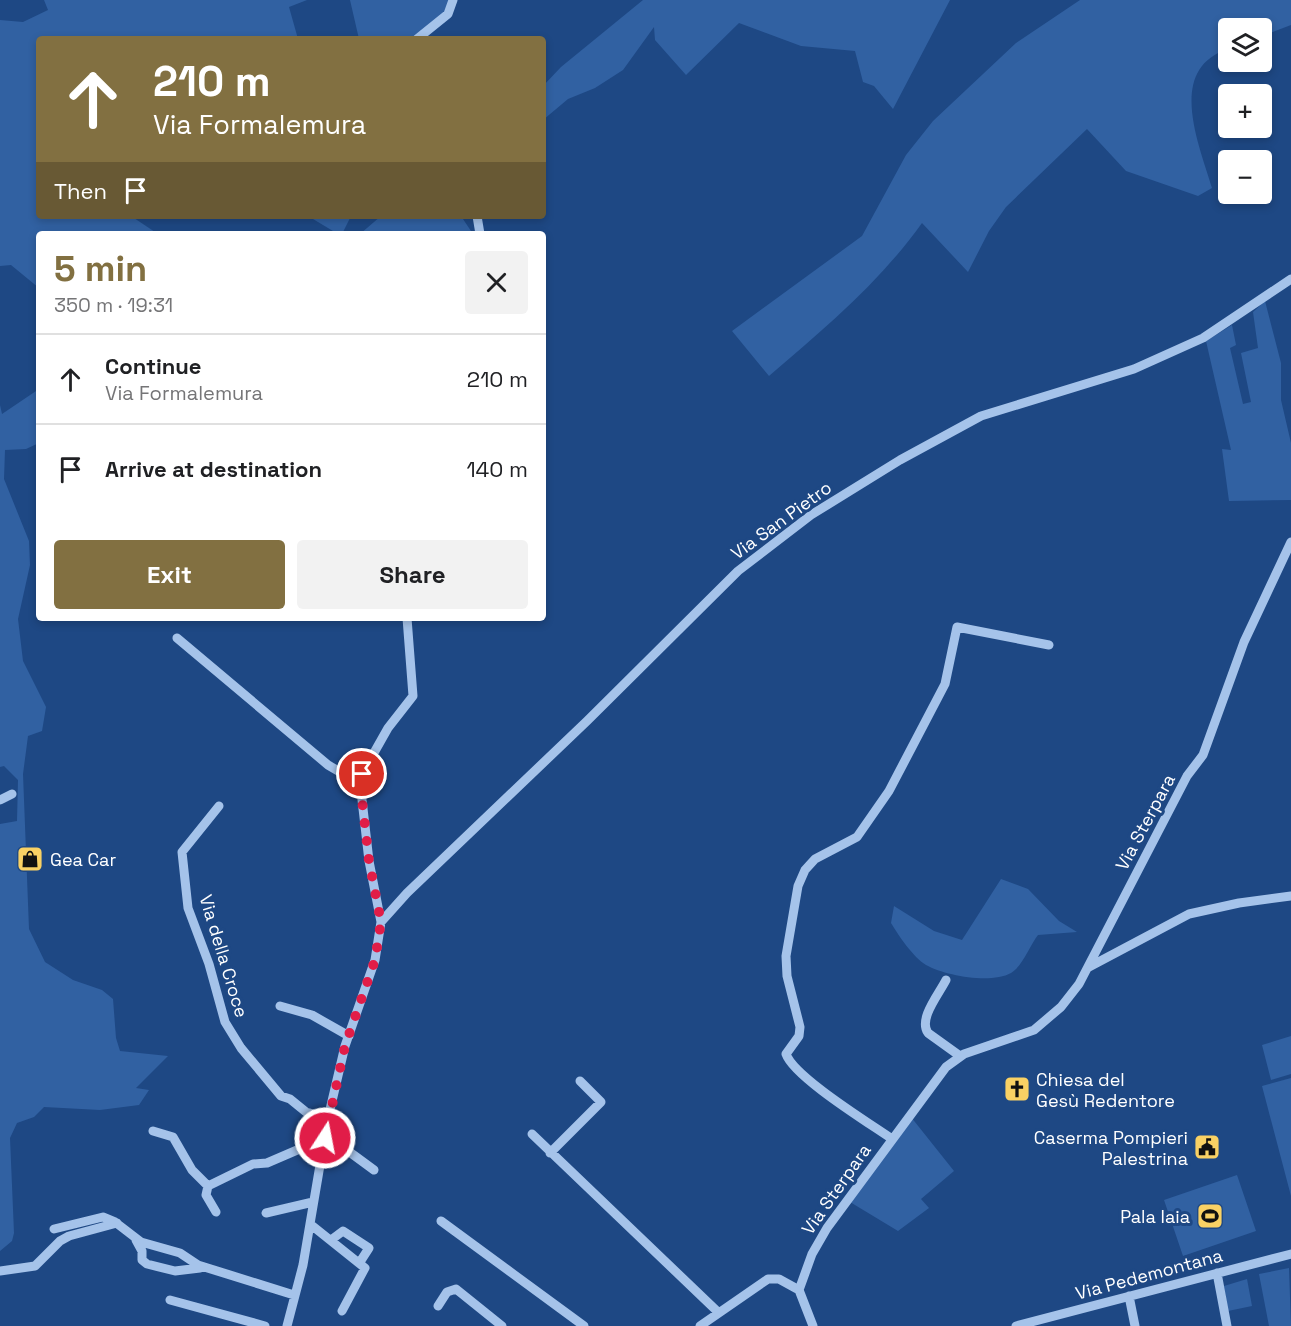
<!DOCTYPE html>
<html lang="en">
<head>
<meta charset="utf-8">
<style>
  :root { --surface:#fff; --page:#f2f2f2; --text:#202124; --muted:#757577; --line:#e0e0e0; --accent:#827041 }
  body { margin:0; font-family:"Space Grotesk",sans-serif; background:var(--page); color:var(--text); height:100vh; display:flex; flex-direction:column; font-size:22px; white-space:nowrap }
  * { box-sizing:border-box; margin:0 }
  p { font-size:20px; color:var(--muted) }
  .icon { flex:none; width:33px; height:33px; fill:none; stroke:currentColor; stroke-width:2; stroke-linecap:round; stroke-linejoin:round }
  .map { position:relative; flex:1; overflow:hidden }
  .side { position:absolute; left:36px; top:231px; width:510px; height:390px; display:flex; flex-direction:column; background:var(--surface); border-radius:6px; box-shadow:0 3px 9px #0003 }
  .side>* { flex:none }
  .top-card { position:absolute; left:36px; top:36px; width:510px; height:183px; border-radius:6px; box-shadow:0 3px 9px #0003; background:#827041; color:#fff; overflow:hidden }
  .buttons { position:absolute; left:1218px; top:18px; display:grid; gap:12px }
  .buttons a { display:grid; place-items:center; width:54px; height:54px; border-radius:6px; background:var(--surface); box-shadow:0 3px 9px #0003; font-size:30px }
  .pin { position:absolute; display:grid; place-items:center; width:51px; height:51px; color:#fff; margin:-26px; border:3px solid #fff; border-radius:50%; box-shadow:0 2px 6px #0007 }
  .me { position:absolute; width:66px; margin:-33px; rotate:11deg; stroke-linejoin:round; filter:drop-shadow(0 0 4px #0008) }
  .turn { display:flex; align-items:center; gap:21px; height:126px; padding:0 18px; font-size:27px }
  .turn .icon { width:78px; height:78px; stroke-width:2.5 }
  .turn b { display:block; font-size:42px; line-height:51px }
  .then { display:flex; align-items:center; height:57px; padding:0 18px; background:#0003; gap:12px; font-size:22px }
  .round { display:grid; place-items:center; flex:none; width:63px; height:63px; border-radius:6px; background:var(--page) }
  .overview { display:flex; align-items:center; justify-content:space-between; height:102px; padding:0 18px }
  h1 { font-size:36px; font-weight:700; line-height:45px; color:var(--accent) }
  .button { display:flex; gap:12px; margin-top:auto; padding:12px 18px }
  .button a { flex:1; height:69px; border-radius:6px; background:var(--accent); color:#fff; font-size:24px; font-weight:700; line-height:69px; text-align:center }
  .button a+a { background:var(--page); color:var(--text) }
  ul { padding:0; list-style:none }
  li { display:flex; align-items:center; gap:18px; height:90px; padding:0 18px; border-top:2px solid var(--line) }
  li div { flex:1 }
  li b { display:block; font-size:22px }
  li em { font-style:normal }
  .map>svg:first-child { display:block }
  .green { fill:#3161a2 }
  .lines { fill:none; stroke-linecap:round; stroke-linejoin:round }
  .minor { stroke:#a5c3ea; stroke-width:9 }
  .route { stroke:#e11d48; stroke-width:10; stroke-dasharray:0 18 }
  .labels { text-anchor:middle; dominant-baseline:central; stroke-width:6; stroke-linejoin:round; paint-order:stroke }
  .street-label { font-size:18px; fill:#fff; stroke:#1e4884 }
  .poi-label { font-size:18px; fill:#fff; stroke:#1e4884; text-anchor:start }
</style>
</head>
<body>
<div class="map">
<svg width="1291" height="1326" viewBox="0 0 1291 1326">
  <rect width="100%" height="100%" fill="#1e4884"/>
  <!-- green -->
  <path class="green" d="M44,0h263l-18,7 9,32h-259v177h92l27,18h-119v54l-28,-23 -11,1v-246l23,2 25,-12z
    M350,0h103l-2,9 -36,30h-56z
    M643,0h307l-57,109 -19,-23 -11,-4 -8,-31 -54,-5 -62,-23 -53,52 -31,-35 -1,-13 -31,43 -28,18 -27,11 -25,21v-34l18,-19z
    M1080,0h211v25l-29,11v-8h-34v21c-62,20 -29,95 -16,139l-14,8 -72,-25 -39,-42 -81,78 -17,24 -21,41 -46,-49c-42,59 -98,106 -153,153l-37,-45 130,-95 44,-81 27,-34 83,-78z
    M308,216h43l-9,18h-4z
    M381,216h80l12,18h-113z
    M1265,301l16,62v37l10,43v57l-62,1 -7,-52 9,1 -25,-109 26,-16 4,20 -6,3 13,56 8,-2 -10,-49 17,-5 -5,-36z
    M39,389v54l-13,6 -21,1 -1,29 25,62 1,24 -12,54 5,42 23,46 -4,24 -14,5 -5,38 6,155 16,33 28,18 29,10 11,9 3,39 4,13 48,5 -32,32 13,2 -10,15 -39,5 -56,-3 -10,10 -17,6 -7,15 4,95 -2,8 -12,10v-427l17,-3 1,-41 -14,-14 -4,1v-362l2,9z
    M1001,879l27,10 31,32 18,11 -39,3c-8,10 -16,32 -27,38 -20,11 -65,3 -85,-8 -13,-8 -27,-29 -35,-42l3,-17 40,25 28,9z
    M1291,1036v38l-20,6 -9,-35z
    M1291,1078v118l-29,-110z
    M911,1117l43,54 -33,28 8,9 -31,23 -48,-29z
    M1237,1175l19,56 -73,25 -19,-56z
    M1289,1268l2,58h-22l-10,-52z
    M1247,1279l5,27 -24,5 -4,-25z"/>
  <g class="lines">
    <!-- minor -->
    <path class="minor" d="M417,39l31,-25 5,-14
      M477,216l3,18
      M177,638l151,127 12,7 22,2
      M0,800l12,-6
      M219,806l-37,46 6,56 21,56 16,58 16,26 40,48 9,3 16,13 22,6
      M381,922l26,-29 180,-172 151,-150 73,-56 89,-55 81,-44 153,-47 69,-31 88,-59
      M1089,967l100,-53 50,-11 52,-7
      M946,980c-7,14 -28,39 -18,53l32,23
      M280,1006l32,9 37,21
      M153,1131l20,6 19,33 16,16 45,-22 14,-1 58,-25 15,7 34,25
      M532,1134l187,179
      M892,1139c-23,-16 -98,-62 -106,-85l13,-18 1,-9 -13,-51 -1,-20 12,-70 7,-16 10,-11 42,-22 32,-46 56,-107 12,-57 92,18
      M550,1153l51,-51 -21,-21
      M208,1186l-2,9 10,17
      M266,1213l47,-11
      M441,1221l143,105
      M310,1224l55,44 -23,43
      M54,1229l49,-12 12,5 26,20 39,11 18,12 96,30
      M136,1240l6,11v9l5,4 28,7 25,-3
      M331,1240l12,-9 26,17 -9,14
      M0,1271l35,-5 25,-25 9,-5 48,-13
      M1217,1273l10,53
      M1129,1296l6,30
      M170,1300l95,26
      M438,1306l9,-14 9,-3 46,37
      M287,1326l16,-61 25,-147 17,-72 30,-86 6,-38 -12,-61 -8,-70 1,-17 26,-46 25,-32 -6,-78
      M700,1326l68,-47h11l20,11
      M813,1326l-14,-36 13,-36 15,-26 119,-161 18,-13 70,-24 27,-23 18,-23 108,-208 16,-21 41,-113 47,-100
      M1016,1326l275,-72"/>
  </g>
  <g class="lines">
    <!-- route -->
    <path class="route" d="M325,1138l20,-92 30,-86 6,-38 -12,-61 -8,-70 1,-17"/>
  </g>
  <!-- icons -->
  <defs>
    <symbol id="shop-square" viewBox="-11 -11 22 22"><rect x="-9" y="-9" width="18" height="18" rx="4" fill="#f9d164" stroke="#1e4884"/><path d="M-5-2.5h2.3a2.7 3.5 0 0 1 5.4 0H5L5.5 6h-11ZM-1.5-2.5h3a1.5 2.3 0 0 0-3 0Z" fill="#111"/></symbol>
    <symbol id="church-square" viewBox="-11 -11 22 22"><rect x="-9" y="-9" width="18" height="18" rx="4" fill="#f9d164" stroke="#1e4884"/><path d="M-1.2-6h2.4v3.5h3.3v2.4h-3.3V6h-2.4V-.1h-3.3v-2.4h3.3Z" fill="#111"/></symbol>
    <symbol id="civic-square" viewBox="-11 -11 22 22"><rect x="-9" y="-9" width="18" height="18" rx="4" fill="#f9d164" stroke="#1e4884"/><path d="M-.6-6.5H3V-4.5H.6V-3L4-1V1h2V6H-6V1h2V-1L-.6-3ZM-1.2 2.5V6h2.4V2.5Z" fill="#111"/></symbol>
    <symbol id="stadium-square" viewBox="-11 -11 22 22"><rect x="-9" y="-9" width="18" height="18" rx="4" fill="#f9d164" stroke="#1e4884"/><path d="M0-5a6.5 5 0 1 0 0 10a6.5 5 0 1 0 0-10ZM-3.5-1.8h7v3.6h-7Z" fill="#111"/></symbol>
  </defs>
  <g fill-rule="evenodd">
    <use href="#shop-square" x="15" y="844" width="30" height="30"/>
    <use href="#church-square" x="1002" y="1074" width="30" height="30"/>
    <use href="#civic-square" x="1192" y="1132" width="30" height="30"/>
    <use href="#stadium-square" x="1195" y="1201" width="30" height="30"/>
  </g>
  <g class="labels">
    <!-- street labels -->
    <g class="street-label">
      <text transform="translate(781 520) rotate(-36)">Via San Pietro</text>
      <text transform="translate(1145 822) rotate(-62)">Via Sterpara</text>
      <text transform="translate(224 956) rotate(73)">Via della Croce</text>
      <text transform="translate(836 1189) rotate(-55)">Via Sterpara</text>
      <text transform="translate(1149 1274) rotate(-15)">Via Pedemontana</text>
    </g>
    <!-- poi labels -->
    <g class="poi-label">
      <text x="50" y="859">Gea Car</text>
      <text x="1036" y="1079">Chiesa del<tspan x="1036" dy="21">Gesù Redentore</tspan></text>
      <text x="1188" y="1137" text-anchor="end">Caserma Pompieri<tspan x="1188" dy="21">Palestrina</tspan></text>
      <text x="1190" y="1216" text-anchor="end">Pala Iaia</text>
    </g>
  </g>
</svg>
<div class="buttons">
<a><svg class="icon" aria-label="layers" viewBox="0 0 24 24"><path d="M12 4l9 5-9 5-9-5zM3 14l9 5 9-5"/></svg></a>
<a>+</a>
<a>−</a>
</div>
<div class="pin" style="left:362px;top:774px;background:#d93025"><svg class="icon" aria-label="arrive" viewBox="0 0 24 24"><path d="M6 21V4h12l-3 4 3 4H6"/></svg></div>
<svg class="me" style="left:325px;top:1138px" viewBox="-20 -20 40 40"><circle r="17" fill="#e11d48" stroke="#fff" stroke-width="3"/><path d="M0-11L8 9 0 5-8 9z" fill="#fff"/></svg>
<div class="top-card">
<div class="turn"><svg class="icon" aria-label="ahead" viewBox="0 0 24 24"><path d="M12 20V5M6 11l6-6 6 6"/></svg><div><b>210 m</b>Via Formalemura</div></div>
<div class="then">Then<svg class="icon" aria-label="arrive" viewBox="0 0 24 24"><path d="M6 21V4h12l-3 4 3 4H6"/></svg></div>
</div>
<section class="side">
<div class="overview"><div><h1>5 min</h1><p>350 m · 19:31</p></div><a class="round"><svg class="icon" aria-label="close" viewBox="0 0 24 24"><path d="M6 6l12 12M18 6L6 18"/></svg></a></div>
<ul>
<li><svg class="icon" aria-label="ahead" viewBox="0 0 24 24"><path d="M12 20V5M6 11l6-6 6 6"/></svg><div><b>Continue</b><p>Via Formalemura</p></div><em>210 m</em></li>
<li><svg class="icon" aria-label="arrive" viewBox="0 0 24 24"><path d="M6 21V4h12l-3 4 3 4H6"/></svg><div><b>Arrive at destination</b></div><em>140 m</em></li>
</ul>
<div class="button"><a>Exit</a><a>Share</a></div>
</section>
</div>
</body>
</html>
